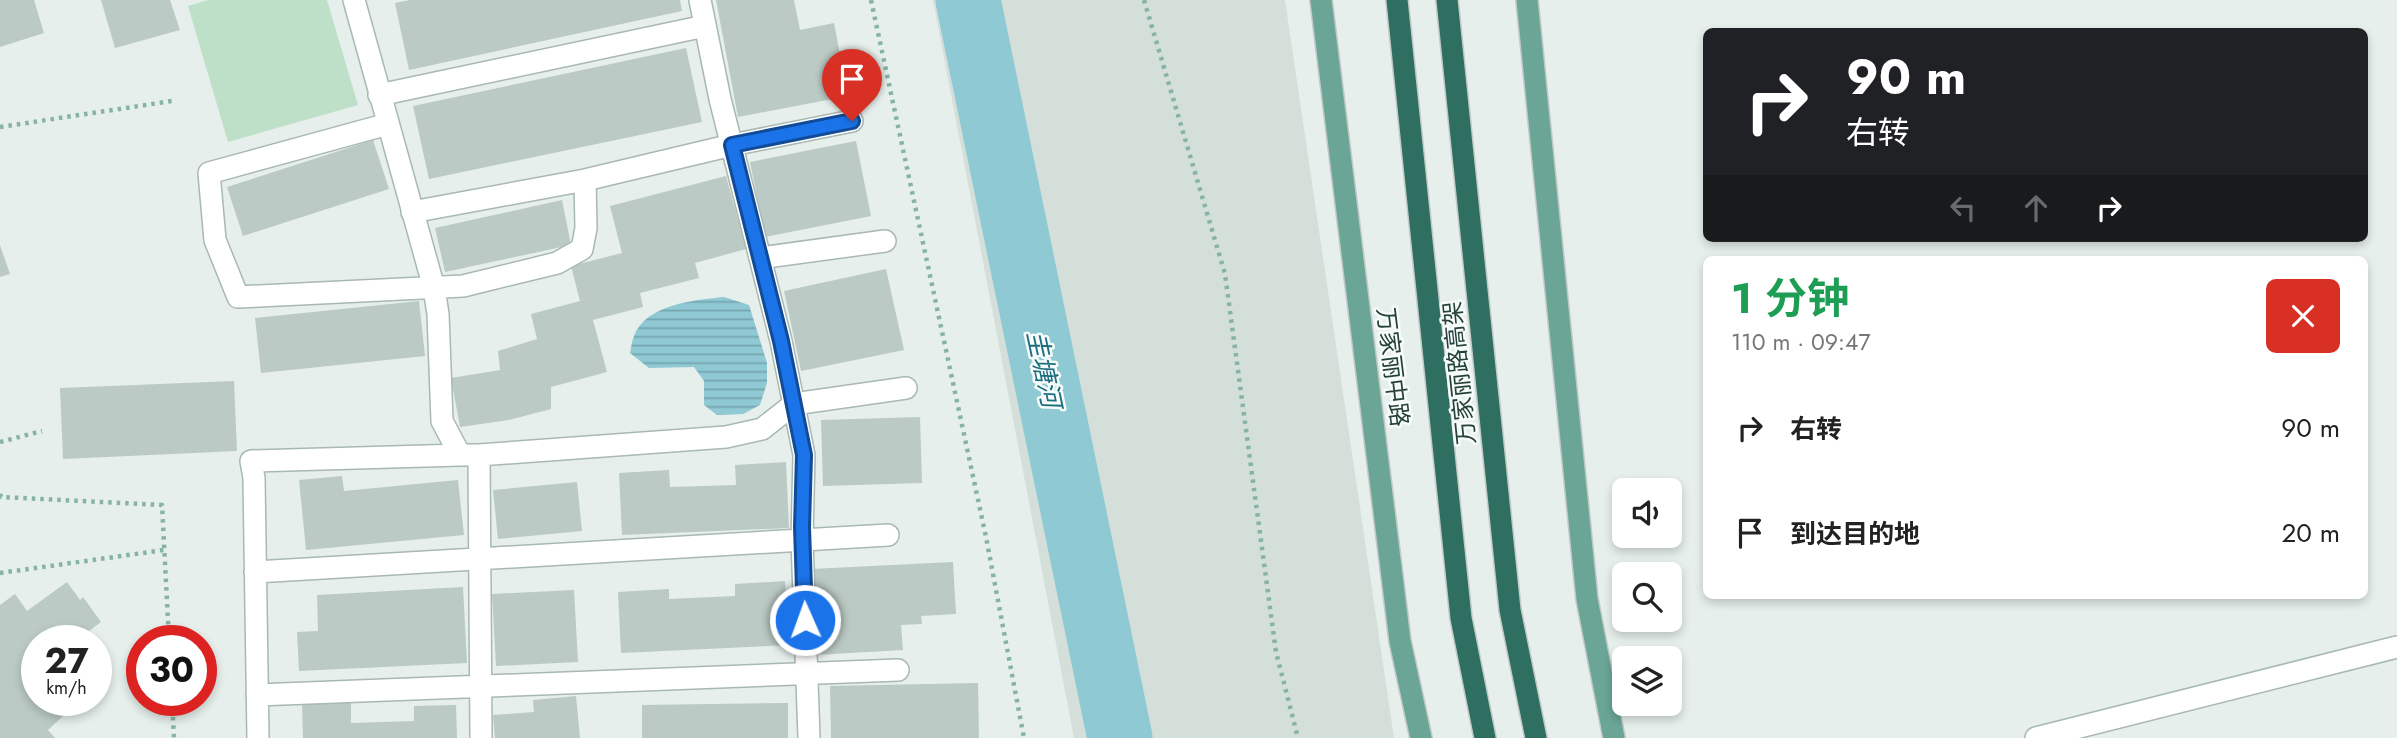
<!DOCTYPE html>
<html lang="zh">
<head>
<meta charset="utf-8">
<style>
  :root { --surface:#fff; --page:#f2f2f2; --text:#222; --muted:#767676 }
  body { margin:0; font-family:Jost,"Noto Sans SC",sans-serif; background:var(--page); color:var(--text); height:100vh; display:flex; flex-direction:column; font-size:26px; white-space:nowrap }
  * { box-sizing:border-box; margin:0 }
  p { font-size:23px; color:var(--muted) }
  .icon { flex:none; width:38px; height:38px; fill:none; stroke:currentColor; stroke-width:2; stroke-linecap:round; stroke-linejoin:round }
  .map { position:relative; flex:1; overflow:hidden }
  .panel { position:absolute; left:1703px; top:256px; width:665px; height:343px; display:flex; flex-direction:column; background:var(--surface); border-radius:10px; box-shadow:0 4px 10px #0003 }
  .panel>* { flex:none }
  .top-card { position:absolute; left:1703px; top:28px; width:665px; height:214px; border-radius:10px; box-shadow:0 4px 10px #0003; background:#202124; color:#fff; overflow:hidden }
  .tools { position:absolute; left:1612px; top:478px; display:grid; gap:14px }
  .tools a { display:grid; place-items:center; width:70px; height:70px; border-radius:10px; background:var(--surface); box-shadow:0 4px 10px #0003; font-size:35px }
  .speed { position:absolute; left:21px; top:625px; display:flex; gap:14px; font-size:35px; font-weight:700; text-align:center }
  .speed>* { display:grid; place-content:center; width:91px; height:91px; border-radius:50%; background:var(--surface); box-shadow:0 4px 10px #0003; line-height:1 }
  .speed small { font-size:18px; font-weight:400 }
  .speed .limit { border:10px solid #d22; background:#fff; color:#111 }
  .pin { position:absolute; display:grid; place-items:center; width:60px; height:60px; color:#fff; margin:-72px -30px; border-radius:50% 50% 50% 0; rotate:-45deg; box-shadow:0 0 7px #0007 }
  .pin .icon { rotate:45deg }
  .me { position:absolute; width:77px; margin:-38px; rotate:358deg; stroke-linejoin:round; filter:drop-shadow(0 0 5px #0008) }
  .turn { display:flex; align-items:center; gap:24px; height:147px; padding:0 28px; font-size:32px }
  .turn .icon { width:91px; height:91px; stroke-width:2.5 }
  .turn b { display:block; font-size:49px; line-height:60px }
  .lanes { display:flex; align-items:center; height:66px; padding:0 28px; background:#0003; justify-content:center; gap:35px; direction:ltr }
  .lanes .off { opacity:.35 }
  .round { display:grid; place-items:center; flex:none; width:74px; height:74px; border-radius:10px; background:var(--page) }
  .summary { display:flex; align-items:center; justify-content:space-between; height:119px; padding:0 28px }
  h1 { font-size:42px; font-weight:700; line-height:52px; color:#1e9e55 }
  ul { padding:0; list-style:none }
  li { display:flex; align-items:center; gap:21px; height:105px; padding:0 28px }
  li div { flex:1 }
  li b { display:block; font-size:26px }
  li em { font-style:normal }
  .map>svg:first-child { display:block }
  .built { fill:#d4dfda }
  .green { fill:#bfe0c8 }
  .water { fill:url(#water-rules) }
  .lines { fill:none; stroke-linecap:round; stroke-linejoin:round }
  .river { stroke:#8ec9d4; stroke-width:65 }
  .building { fill:#bbcac4 }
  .minor-casing { stroke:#a8b8b2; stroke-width:24 }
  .major-casing { stroke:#c2cac8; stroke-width:24 }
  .highway-casing { stroke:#c2cac8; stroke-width:24 }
  .path { stroke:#86b3a5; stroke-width:4.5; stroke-dasharray:3.5 5; stroke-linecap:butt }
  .minor { stroke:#fff; stroke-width:21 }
  .major { stroke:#6aa596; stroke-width:21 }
  .highway { stroke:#2f6f62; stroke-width:21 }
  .route-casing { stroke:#114b97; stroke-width:18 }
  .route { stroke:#1a73e8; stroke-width:12 }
  .labels { text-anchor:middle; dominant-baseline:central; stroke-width:5; stroke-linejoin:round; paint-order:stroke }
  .street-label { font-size:24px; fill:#24423a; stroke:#f7fbf9 }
  .water-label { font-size:26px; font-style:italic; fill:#1c6f80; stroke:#f7fbf9 }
</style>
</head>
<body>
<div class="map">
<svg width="2397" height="738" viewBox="0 0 2397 738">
  <defs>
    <pattern id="water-rules" width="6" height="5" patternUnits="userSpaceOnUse" patternTransform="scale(1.75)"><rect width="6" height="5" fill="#8ec9d4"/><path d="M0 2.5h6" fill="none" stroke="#74a5ad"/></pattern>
  </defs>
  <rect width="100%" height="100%" fill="#e6efeb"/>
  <!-- built -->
  <path class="built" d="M933,0h352l109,738h-320z"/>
  <!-- green -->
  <path class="green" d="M208,0h119l31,105 -130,37 -40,-136z"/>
  <!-- water -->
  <path class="water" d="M724,297l25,8 18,58v20l-7,22 -17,9 -26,1 -13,-10v-24l-10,-14 -45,1 -19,-15c1,-5 2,-12 4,-17 12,-32 61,-36 90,-39z"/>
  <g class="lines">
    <!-- river -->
    <path class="river" d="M968,0l152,738"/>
  </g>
  <!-- building -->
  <path class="building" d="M0,0h34l10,33 -44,14z
    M101,0h69l10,30 -65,18z
    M410,0h270l2,11 -273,59 -14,-67z
    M716,0h78l6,30 34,-7 14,73 -110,21z
    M686,48l16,74 -273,57 -16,-73z
    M373,140l16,49 -146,47 -16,-49z
    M856,141l15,75 -106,21 -15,-75z
    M726,176l20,73 -51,14 4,15 -59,15 3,14 -50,13 14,52 -56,15v22l-42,11 -49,7 -9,-49 49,-8 -2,-19 39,-12 -6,-25 49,-13 -9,-35 51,-13 -12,-47z
    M562,200l9,45 -126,27 -10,-44z
    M0,245l10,29 -10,3z
    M886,269l18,81 -103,21 -17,-80z
    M419,301l6,55 -164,17 -6,-55z
    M234,381l3,70 -174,8 -3,-71z
    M920,417l2,66 -99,3 -2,-66z
    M786,462l3,66 -167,7 -3,-62 50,-3 1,17 66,-2 -1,-20z
    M342,476l2,15 114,-11 6,55 -158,15 -7,-70z
    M577,482l5,49 -84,8 -5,-49z
    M953,562l3,52 -35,2 1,8 -21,1 2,25 -88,5 -4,-86z
    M785,581l4,64 -168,8 -3,-61 51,-3v10l66,-3v-12z
    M67,582l13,18 3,-3 18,25 -16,12 10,3 -4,3h-54v60h19l-3,3 11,12 -16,15 7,8h-55v-133l15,-11 12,17z
    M463,587l4,76 -168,8 -2,-39 21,-1 -1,-36z
    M574,590l4,72 -82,4 -4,-72z
    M978,683l1,55h-148l-1,-52z
    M576,696l4,42h-85l-2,-23 41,-3 -1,-12z
    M351,702v21l63,-2v-15l42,-1 1,33h-154l-1,-34z
    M788,703v35h-146v-33z"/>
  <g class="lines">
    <defs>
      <path id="minor" d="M354,0l80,288 4,26 4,107 18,34h19l2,283
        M700,0l20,99 61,242 23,114 -2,84 7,199
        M379,95l326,-69
        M388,124l-179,49 6,67 23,57 225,-11 94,-23 25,-14 4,-21 -1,-48
        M412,212l173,-32 147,-35 120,-24
        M760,258l125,-17
        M479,455l247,-18 36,-8 32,-25 112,-16
        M255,572l633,-37
        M257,695l641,-25
        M258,738l-4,-260 -3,-17 209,-6
        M2036,738l361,-91"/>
      <path id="major" d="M1321,0l79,641 21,97
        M1527,0l60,599 27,139"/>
      <path id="highway" d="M1397,0l64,618 24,120
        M1447,0l63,610 26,128"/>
    </defs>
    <!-- minor casing -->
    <use href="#minor" class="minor-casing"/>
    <!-- major casing -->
    <use href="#major" class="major-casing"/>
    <!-- highway casing -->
    <use href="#highway" class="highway-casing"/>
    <!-- path -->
    <path class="path" d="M871,0l115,537 38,201
      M1144,0l81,274 51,378 22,86
      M0,127l172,-26
      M0,442l42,-11
      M0,494l1,3 161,8 7,135
      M0,573l164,-23
      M172,700l2,38"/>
    <!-- minor -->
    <use href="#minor" class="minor"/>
    <!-- major -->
    <use href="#major" class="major"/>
    <!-- highway -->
    <use href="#highway" class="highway"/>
  </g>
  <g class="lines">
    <defs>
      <path id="route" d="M805,620l-3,-93 2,-72 -23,-114 -49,-196 120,-24"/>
    </defs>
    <!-- route casing -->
    <use href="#route" class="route-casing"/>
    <!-- route -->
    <use href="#route" class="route"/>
  </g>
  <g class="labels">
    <!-- street labels -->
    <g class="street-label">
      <text transform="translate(1393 367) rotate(83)">万家丽中路</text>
      <text transform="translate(1459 373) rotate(-96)">万家丽路高架</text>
    </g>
    <!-- water labels -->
    <g class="water-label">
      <text transform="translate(1044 369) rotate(78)">圭塘河</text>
    </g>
  </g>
</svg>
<div class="tools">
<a><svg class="icon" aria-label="sound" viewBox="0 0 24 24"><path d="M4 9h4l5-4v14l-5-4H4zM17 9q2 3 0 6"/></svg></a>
<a><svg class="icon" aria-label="search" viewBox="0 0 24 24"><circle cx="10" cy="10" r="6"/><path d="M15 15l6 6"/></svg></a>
<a><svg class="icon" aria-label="layers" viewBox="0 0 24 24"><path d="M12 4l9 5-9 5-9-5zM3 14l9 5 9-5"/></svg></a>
</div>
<div class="speed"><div>27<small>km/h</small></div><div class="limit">30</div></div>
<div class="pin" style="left:852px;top:121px;background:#d93025"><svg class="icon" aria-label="arrive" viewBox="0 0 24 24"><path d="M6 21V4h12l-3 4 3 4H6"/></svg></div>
<svg class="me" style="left:805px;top:620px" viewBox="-20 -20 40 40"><circle r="17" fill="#1a73e8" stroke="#fff" stroke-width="3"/><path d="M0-11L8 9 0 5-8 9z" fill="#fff"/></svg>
<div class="top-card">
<div class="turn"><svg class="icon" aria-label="right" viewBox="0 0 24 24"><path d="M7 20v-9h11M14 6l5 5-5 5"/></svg><div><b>90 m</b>右转</div></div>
<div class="lanes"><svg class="icon off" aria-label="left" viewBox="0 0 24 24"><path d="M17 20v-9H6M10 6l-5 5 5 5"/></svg><svg class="icon off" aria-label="ahead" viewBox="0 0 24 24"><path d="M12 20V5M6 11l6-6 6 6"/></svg><svg class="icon" aria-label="right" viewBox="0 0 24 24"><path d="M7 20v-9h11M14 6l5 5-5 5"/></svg></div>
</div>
<section class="panel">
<div class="summary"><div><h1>1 分钟</h1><p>110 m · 09:47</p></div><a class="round" style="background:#d93025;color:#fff"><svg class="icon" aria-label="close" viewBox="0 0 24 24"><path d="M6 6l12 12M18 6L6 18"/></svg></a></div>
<ul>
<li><svg class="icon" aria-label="right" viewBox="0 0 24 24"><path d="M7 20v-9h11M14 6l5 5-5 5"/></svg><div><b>右转</b></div><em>90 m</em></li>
<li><svg class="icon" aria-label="arrive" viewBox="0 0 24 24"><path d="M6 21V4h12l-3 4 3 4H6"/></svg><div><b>到达目的地</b></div><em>20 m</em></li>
</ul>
</section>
</div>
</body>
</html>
